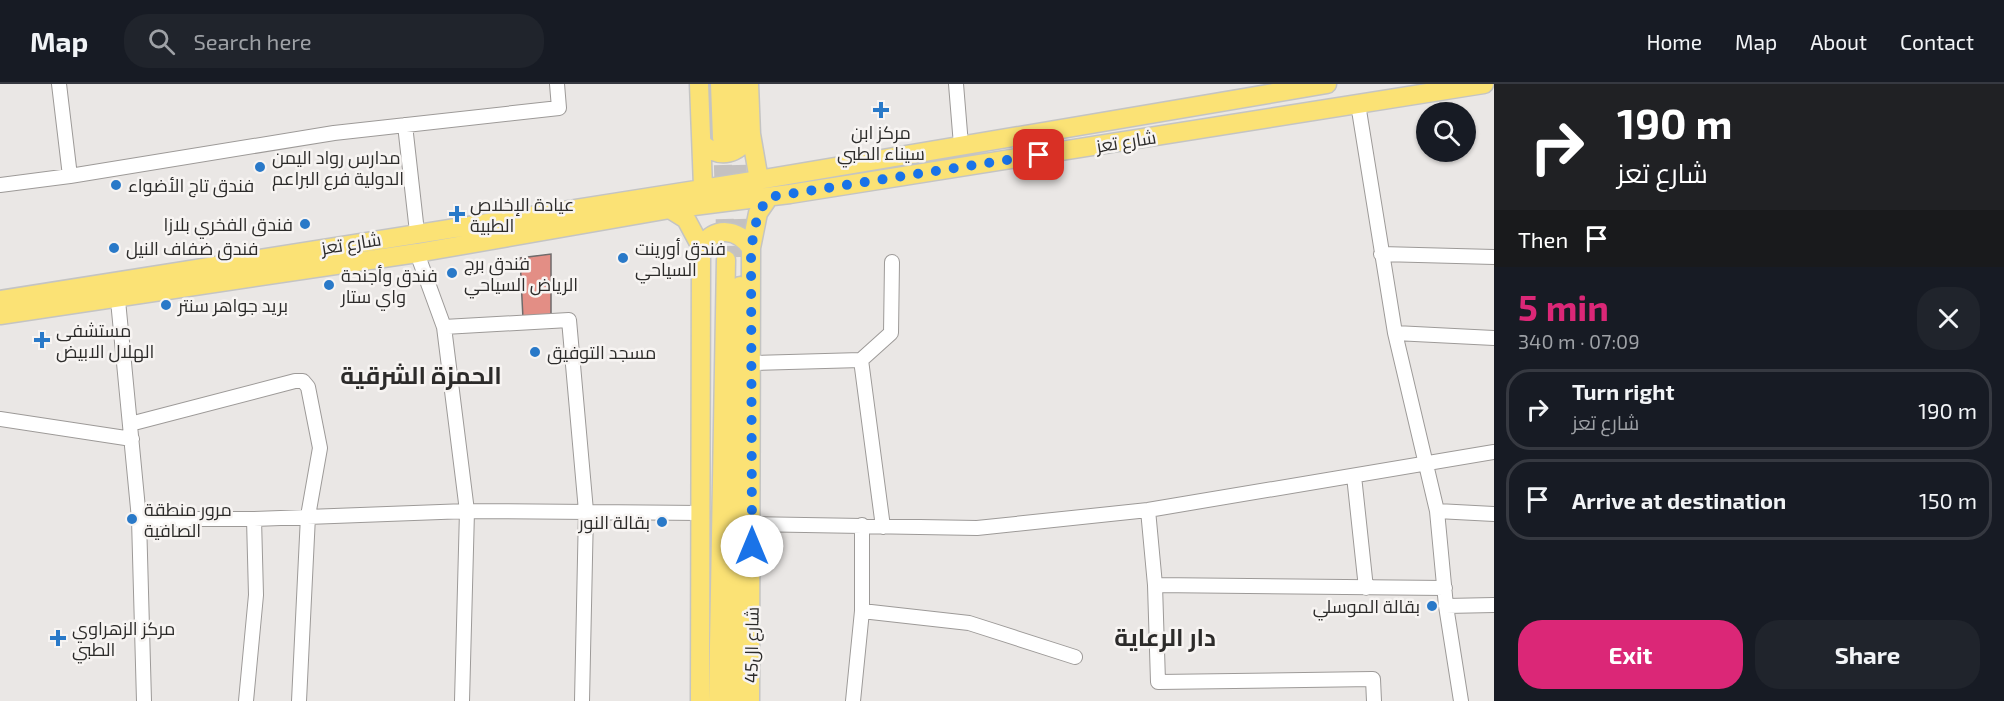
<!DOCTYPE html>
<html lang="en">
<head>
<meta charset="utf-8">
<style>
  :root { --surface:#171b24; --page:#20242c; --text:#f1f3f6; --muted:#9ea1a6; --line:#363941; --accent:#db2777 }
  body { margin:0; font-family:"Exo 2",Cairo,sans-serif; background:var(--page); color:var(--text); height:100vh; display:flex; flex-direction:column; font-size:22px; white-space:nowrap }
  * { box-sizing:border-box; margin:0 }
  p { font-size:20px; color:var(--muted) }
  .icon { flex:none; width:33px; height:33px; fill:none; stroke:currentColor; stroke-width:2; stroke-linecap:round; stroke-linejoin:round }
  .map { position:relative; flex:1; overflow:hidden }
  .sheet { display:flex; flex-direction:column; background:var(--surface); width:510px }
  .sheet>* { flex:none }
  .banner { background:#202124; color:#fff; overflow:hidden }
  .tools { position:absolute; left:1416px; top:18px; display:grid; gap:12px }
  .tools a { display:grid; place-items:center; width:60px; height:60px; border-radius:50%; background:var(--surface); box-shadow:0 2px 4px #0004; font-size:30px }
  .pin { position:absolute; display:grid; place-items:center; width:51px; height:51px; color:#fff; margin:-26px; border-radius:12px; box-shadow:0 3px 9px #0006 }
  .me { position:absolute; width:66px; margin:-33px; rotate:0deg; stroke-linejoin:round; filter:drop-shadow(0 0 4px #0008) }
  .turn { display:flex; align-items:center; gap:21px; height:126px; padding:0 24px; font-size:27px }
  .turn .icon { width:78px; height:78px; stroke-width:2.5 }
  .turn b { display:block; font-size:42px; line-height:51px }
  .then { display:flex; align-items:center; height:57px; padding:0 24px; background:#0003; gap:12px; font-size:22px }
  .round { display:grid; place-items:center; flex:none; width:63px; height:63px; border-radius:24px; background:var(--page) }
  .overview { display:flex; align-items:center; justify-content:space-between; height:102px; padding:0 24px }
  h1 { font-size:36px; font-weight:700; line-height:45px; color:var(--accent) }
  .button { display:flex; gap:12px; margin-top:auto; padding:12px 24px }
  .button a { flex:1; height:69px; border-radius:24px; background:var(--accent); color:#fff; font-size:24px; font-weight:700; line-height:69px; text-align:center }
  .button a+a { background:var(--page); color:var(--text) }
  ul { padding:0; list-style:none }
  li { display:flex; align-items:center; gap:18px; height:81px; margin:0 12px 9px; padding:0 12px; border:3px solid var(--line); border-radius:24px }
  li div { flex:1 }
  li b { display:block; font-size:22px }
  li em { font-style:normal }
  header { display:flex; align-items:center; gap:36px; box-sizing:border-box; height:84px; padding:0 30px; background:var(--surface); border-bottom:2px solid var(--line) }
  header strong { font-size:28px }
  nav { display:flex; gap:33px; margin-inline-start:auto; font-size:21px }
  .search { width:420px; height:54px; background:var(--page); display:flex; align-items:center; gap:15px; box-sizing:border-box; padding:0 21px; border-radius:24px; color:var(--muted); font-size:22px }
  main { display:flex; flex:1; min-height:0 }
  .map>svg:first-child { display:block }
  .building { fill:#e38e85; stroke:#6f6b6b; stroke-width:1.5 }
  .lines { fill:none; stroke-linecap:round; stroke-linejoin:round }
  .major-tunnel { stroke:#c4c1c0; stroke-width:18; stroke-dasharray:18 9; stroke-linecap:butt }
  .minor-casing { stroke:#9d9a98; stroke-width:16 }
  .major-casing { stroke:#c4c4c3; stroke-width:21 }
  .minor { stroke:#fff; stroke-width:14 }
  .major { stroke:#fbe275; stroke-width:18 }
  .route { stroke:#1a73e8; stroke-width:10; stroke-dasharray:0 18 }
  .poi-dot { fill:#2979c8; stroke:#f7f4f2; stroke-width:2 }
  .labels { text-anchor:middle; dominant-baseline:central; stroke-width:5; stroke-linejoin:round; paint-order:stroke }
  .poi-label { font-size:18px; fill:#2c2b2a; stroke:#f7f4f2; text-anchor:start }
  .street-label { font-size:18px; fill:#2c2b2a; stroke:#f7f4f2 }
  .district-label { font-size:24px; font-weight:bold; fill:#2c2b2a; stroke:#f7f4f2 }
</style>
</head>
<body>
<header>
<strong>Map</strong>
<div class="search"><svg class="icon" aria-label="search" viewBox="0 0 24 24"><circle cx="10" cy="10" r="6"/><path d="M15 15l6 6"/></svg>Search here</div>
<nav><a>Home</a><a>Map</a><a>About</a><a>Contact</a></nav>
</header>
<main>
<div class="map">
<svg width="1494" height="617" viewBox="0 0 1494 617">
  <rect width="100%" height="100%" fill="#eae7e5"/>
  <!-- building -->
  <path class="building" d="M551,170v65h-28l-3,-61z"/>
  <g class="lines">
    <!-- major-tunnel -->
    <path class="major-tunnel" d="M722,54l4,122
      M737,54l3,119"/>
    <defs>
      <path id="minor" d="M59,0l11,92
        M956,0l5,61
        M1358,20l37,229 42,178 9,95 15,95
        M405,41l12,107
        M0,101l70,-9 264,-43 225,-25 -2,-24
        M417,169l27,74 23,184 -5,190
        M1381,170l113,3
        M117,206l22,229 5,182
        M444,243l125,-7 17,191 -4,190
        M1395,249l99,5
        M861,276l30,-27 1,-71
        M753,279l108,-3 22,167
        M0,335l132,20
        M130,340l165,-43h8l5,6 12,61 -12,68 -9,185
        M1354,392l12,112
        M1148,426l7,75 3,97 215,-3 1,22
        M1437,427l57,3
        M139,435h115l213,-8 234,2
        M752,440l225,4 171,-18 346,-58
        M1155,501l290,3
        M1446,522l48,-1
        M862,527l107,12 106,34
        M246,617l10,-106 -2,-76
        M853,617l9,-90v-86"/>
      <path id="major" d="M699,0l4,103
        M720,0l2,54
        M735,0l2,54
        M749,0l2,50 8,46
        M702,60c19,16 36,10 49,-10
        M670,125l16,10 15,28 -1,454
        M701,163c14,-21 36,-19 50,1
        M0,216l759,-120 568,-96
        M0,231l417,-62 253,-44 120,-15 694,-110
        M718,617l8,-441
        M736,617l4,-415
        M750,617l1,-453 7,-35 11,-16"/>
    </defs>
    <!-- minor casing -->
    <use href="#minor" class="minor-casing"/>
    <!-- major casing -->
    <use href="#major" class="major-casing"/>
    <!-- minor -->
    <use href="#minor" class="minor"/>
    <!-- major -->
    <use href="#major" class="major"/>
  </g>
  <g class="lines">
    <!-- route -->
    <path class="route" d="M752,462l-1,-298 7,-35 11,-16 270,-42"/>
  </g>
  <!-- markers -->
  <g class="poi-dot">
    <path d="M878 17h6v6h6v6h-6v6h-6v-6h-6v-6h6z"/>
    <circle cx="260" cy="83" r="6"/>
    <circle cx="116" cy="101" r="6"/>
    <path d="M454 121h6v6h6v6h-6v6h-6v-6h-6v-6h6z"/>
    <circle cx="305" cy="140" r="6"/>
    <circle cx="114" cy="164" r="6"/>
    <circle cx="623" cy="174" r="6"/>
    <circle cx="452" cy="189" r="6"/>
    <circle cx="329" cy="201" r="6"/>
    <circle cx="166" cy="221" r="6"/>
    <path d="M39 247h6v6h6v6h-6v6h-6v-6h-6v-6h6z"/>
    <circle cx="535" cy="268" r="6"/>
    <circle cx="132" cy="435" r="6"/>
    <circle cx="662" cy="438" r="6"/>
    <circle cx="1432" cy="522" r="6"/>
    <path d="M55 545h6v6h6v6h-6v6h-6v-6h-6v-6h6z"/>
  </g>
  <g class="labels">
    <!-- poi labels -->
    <g class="poi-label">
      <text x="881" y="48" text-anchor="middle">مركز ابن<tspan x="881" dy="21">سيناء الطبي</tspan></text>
      <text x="272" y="73">مدارس رواد اليمن<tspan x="272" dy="21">الدولية فرع البراعم</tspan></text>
      <text x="128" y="101">فندق تاج الأضواء</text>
      <text x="470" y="120">عيادة الإخلاص<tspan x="470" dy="21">الطبية</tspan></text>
      <text x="293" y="140" text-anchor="end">فندق الفخري بلازا</text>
      <text x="126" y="164">فندق ضفاف النيل</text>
      <text x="635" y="164">فندق أورينت<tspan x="635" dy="21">السياحي</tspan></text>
      <text x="464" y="179">فندق برج<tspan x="464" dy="21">الرياض السياحي</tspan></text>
      <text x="341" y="191">فندق وأجنحة<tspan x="341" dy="21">واي ستار</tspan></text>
      <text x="178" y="221">بريد جواهر سنتر</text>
      <text x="56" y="246">مستشفى<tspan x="56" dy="21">الهلال الابيض</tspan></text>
      <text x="547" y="268">مسجد التوفيق</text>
      <text x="144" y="425">مرور منطقة<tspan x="144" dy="21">الصافية</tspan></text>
      <text x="650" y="438" text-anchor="end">بقالة النور</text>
      <text x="1420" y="522" text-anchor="end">بقالة الموسلي</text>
      <text x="72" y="544">مركز الزهراوي<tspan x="72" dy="21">الطبي</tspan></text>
    </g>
    <!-- street labels -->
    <g class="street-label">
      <text transform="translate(1126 57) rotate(-9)">شارع تعز</text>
      <text transform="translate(351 159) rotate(-9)">شارع تعز</text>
      <text transform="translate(751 561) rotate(-89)">شارع ال45</text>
    </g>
    <!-- district labels -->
    <g class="district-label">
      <text x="421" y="290">الحمزة الشرقية</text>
      <text x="1165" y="552">دار الرعاية</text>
    </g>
  </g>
</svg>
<div class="tools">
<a><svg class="icon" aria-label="search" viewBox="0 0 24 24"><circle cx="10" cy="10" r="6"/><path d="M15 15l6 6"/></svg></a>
</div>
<div class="pin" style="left:1039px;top:71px;background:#d93025"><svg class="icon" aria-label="arrive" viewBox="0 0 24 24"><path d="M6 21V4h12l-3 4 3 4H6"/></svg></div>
<svg class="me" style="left:752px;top:462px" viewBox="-20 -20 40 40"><circle r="19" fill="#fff"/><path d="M0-13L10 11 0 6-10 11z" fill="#1a73e8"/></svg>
</div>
<section class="sheet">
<div class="banner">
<div class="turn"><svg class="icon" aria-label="right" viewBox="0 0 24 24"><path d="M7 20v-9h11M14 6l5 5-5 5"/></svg><div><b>190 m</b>شارع تعز</div></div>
<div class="then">Then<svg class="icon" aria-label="arrive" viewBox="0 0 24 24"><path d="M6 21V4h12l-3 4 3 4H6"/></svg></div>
</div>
<div class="overview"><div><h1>5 min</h1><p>340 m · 07:09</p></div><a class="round"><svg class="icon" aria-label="close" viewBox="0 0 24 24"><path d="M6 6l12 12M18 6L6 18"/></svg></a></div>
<ul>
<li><svg class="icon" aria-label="right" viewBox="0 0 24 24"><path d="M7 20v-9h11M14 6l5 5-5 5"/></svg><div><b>Turn right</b><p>شارع تعز</p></div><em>190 m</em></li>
<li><svg class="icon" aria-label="arrive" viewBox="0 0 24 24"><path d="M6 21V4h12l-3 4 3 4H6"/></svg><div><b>Arrive at destination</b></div><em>150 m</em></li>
</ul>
<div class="button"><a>Exit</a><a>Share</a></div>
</section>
</main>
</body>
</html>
